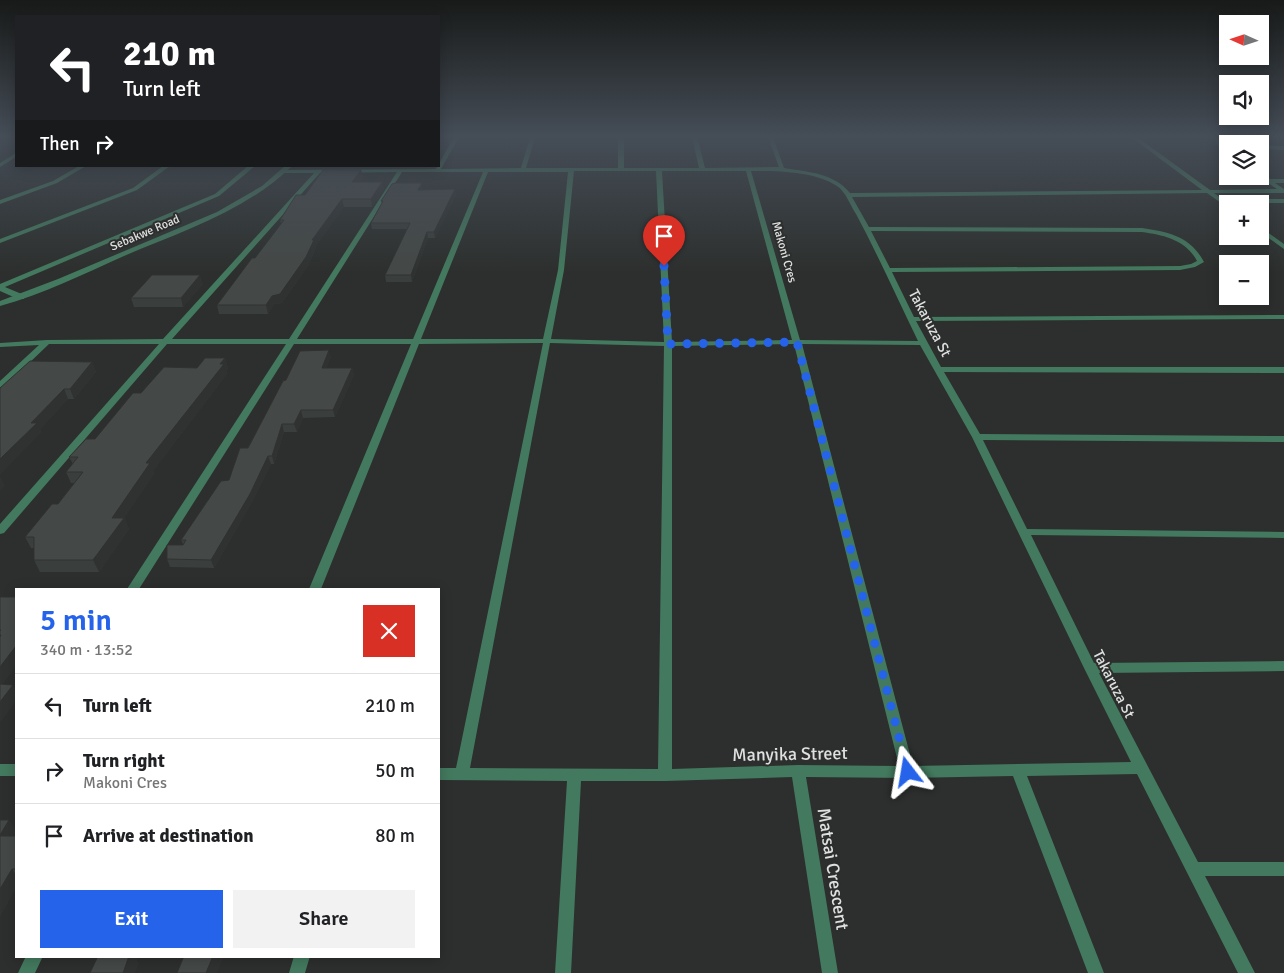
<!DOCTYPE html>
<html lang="en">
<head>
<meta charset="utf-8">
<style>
  :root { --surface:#fff; --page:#f2f2f2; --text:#202124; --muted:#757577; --line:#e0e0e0; --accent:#2563eb }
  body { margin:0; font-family:Signika,sans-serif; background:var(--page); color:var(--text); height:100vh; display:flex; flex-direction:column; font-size:19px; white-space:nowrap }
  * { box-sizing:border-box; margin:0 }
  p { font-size:16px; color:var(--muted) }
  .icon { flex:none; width:28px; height:28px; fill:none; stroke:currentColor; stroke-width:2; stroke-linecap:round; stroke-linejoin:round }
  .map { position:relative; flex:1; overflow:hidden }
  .drawer { position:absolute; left:15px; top:588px; width:425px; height:370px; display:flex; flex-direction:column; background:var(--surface); border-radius:0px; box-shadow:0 2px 12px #0003 }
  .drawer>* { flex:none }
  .hud { position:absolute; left:15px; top:15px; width:425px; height:152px; border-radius:0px; box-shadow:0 2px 12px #0003; background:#202124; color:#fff; overflow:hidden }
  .needle { width:32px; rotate:273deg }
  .buttons { position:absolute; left:1219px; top:15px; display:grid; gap:10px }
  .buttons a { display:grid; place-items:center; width:50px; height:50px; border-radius:0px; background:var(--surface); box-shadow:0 2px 12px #0003; font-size:25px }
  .pin { position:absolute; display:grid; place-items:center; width:42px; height:42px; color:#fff; margin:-51px -21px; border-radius:50% 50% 50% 0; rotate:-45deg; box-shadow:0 0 5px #0007 }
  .pin .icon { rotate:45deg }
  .me { position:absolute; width:55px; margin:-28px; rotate:346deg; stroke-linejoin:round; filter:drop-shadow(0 0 4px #0008) }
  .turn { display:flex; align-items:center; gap:18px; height:105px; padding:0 25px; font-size:22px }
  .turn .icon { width:65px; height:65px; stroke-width:2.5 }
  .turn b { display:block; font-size:35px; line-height:42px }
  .then { display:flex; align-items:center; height:48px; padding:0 25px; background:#0003; gap:10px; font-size:19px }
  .round { display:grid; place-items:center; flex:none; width:52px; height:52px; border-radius:0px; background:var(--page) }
  .overview { display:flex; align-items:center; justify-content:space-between; height:85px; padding:0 25px }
  h1 { font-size:30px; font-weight:600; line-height:38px; color:var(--accent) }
  .primary-button { display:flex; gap:10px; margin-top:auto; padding:10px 25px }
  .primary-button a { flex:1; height:58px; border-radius:0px; background:var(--accent); color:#fff; font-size:20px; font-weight:600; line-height:58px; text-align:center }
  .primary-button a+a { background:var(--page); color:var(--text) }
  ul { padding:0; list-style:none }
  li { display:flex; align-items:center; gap:15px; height:65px; padding:0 25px; border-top:1px solid var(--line) }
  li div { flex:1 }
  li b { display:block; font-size:19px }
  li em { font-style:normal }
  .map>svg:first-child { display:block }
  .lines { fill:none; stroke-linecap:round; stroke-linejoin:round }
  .minor { fill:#43795e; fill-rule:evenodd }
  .tertiary { fill:#43795e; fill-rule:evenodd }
  .wall { fill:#3a3e3c }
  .shaded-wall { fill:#303231 }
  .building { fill:#444846; stroke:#303231 }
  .route { stroke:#2563eb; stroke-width:9; stroke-dasharray:0 16.2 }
  .labels { text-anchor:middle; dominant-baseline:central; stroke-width:4; stroke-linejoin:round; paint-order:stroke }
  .far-street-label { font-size:12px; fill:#dfe1e0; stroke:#2c2f2d }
  .street-label { font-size:15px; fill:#dfe1e0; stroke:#2c2f2d }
  .near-street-label { font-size:18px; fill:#dfe1e0; stroke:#2c2f2d }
</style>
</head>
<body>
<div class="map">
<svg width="1284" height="973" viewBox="0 0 1284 973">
  <rect width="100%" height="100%" fill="#2c2f2d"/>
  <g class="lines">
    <!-- minor -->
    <path class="minor" d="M454,137h5l-18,32 80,-1 9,-31h5l-9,31h92v-31h6v31h75l-7,-31h5l8,31 74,-1 -11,-30h5l11,31c24,4 50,5 66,25l352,-3 -71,-53h6l73,53 67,-1 -19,-13h2v-3l10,6h14v4h-9l9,6v4h-70l8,6h62v4h-57l2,1 -1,4 -21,-15 -355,4 17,30 273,1c27,4 48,8 62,34l-9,5 -15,3 -288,2 22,45 370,-2v4l-368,2 25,46h343v6l-340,-1 36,62 304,2v6l-301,-2 44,89 257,3v6l-253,-3 63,128 190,-2v10l-185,2 99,189h86v14h-79l50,97h-17l-101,-199 -110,2 77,197h-16l-75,-197 -105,2 -102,-1 32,196h-16l-30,-196 -127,4h-84l-10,192h-16l12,-192 -128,-1v-12h17l87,-425 -124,1 -98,245h-12l102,-245h-117l-155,245h-12l159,-245h-119l-163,189 -4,1v-10l159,-180h-110l-46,44 -3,1v-8l39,-36 -39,2v-4l47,-3 116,-1 151,-166h-31l-2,-1v-2l155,-1zM574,171h82l8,171 -113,-3 13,-69zM662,171h84l46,169 -120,2zM751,171c26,0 63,0 86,15 9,6 13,19 19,28 22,41 41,84 62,127l-118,-1zM397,172l-108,167h-117l148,-166zM402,172h81l-70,167h-116zM488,172h80l-10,98 -15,69h-122zM871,231l271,1c22,3 44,8 55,29l-6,3 -11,2 -290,2zM550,343l114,3 -6,423 -188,-1zM794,344l105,422 -101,-1 -126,4v-423zM802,344l118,1 52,92 112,231 47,94 -218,4z
      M1214,137h5l5,11 4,2v4l-8,-4z
      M1260,145l24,1v4l-24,-1z
      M16,153v4l-16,10v-4z
      M79,166h7l-29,17 -57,21v-4l53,-19z
      M163,166h7l-33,24 -137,53v-4l133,-51z
      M248,166h7l-36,30 -214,91 19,8v4h-6l-18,-8v-7l215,-90z
      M1260,227l24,17v5l-24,-17z
      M0,764h16v12h-16z
      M26,956h17l-8,17h-17z
      M294,956h16l-5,17h-16z"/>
    <!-- tertiary -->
    <path class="tertiary" d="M285,166h7c-46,45 -111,66 -168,90 -40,18 -81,38 -124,50v-5l58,-22 159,-67 45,-26z"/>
  </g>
  <!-- wall -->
  <path class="wall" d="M361,170l2,8 -4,4h23l2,7 -12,18h-28l-28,39v2l-8,18 -26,37 -8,1 -6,10h-49l-2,-9 38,-47 26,-34 -1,-4 25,-25z
    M422,188v2l33,-1 1,6 -21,43h-7l-16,44h-26l-1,-7 22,-46h-35l-1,-6 11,-20 -1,-2z
    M203,284l-20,23h-49l-3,-9z
    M331,357l-5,11h26l2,7 -19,42 -32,1 -6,14h-13l-10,32h-3l-19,38 -38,66 -44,-1 -3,-8 16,-14v-1l-2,-4 48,-60 57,-100z
    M225,358l3,10 -2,2 1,4 -74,97 1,3 -30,44 5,11 -30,43h-59l-6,-12v-12h-3l-6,-11 33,-33 16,-21h-3l-5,-11 7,-8 -4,-7 128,-89z
    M92,362l4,10 -22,27h-6l-28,30 1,4 -41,-45z
    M0,820l16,10v4l-1,2h1v51l-16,29z"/>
  <!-- shaded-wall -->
  <path class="shaded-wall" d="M361,170l2,8 -9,11 -2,-7z
    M382,182l2,7 -12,18 -1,-8z
    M422,183v5l-4,8v-6z
    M455,189l1,6 -21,43 -1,-6z
    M342,199l2,8 -28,39v2l-8,18 -26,37 -8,1 -6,10 -2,-9z
    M427,232l1,6 -16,44 -1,-7z
    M200,275l3,9 -20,23 -2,-9z
    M329,350l2,7 -8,18 -1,-7z
    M225,358l3,10 -2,2 1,4 -74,97 1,3 -37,55 7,-11 5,11 -30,43 -6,-12 19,-42 34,-55z
    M92,362l4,10 -22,27 -4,-10z
    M352,368l2,7 -19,42 -2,-7z
    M64,389l4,10 -28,30 1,4 -41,42v-16l31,-36z
    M301,410l2,8 -6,14 -3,-8z
    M282,424l2,8 -10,32 -2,-8z
    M268,456l3,8 -19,38 -38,66 -3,-8z
    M0,476l5,10 -5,5z
    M16,646v20l-16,22v-21z
    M13,685l3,6v10l-15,21 -1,-2v-18z
    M9,820l7,10v4l-8,14 -8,-11v-2z
    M12,869l4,6v12l-16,29v-27z
    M130,956h9l-2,4 2,3 -4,10h-12z
    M213,956h11l-7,17h-11z"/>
  <!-- building -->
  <path class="building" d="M323,170h38l-9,12h30l-11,17h-29l-30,41h2l-8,17 -26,37 -8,2 -6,9h-49l35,-47h3l29,-38h-4l16,-25h9z
    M395,183h27l-4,7 37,-1 -21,43h-7l-16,43h-26l25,-52h-39l12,-22h-2l11,-17z
    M152,275h48l-19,23h-50z
    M329,350l-7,18h30l-19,42h-32l-7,14h-12l-10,32h-4l-18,38 -39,66 -44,-1v-14h16l3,-5h-5l40,-59 8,-1 11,-32h8l35,-67 3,-1 14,-29z
    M205,358h20l-5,6h4l-78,99h4l-38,55h12l-31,42h-59v-23h-9l27,-33h6l25,-32h-17l12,-15h-9l17,-18h9l38,-46h8l23,-26 33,1z
    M30,361l62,1 -22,27h-6l-33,34h6l-37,36v-71z
    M0,597h16v49l-16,21v-30l1,-2h-1v-4l1,-1h-1z
    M0,684l13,1 -13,17z
    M0,820h9l-9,15z
    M0,836h16v33h-4l-12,20z
    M98,956h31l-6,17h-33z
    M184,956h29l-7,17h-29z"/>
  <!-- sky -->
  <linearGradient id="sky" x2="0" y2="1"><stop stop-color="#181a19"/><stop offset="0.5" stop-color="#454d57"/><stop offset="1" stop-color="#454d57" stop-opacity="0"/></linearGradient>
  <rect width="1284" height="273" fill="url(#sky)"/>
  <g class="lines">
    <!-- route -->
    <path class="route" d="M664,266l4,78 129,-2 111,430"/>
  </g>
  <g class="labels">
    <!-- far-street labels -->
    <g class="far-street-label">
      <text transform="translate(145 233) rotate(-23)">Sebakwe Road</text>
      <text transform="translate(784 252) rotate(74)">Makoni Cres</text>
    </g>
    <!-- street labels -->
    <g class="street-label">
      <text transform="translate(930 323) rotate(62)">Takaruza St</text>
      <text transform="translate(1114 684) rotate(63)">Takaruza St</text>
    </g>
    <!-- near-street labels -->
    <g class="near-street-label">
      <text transform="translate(790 754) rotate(-1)">Manyika Street</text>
      <text transform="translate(833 869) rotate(81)">Matsai Crescent</text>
    </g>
  </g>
</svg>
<div class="buttons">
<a><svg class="needle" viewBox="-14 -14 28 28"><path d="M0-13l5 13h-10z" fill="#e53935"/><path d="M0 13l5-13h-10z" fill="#757577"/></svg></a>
<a><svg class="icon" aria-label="sound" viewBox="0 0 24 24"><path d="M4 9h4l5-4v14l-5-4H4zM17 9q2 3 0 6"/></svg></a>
<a><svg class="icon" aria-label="layers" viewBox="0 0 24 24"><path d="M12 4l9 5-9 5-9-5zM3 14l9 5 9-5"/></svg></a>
<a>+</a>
<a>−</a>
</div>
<div class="pin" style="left:664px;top:266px;background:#d93025"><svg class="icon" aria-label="arrive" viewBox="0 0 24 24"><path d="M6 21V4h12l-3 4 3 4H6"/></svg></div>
<svg class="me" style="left:908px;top:772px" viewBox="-20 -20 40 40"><path d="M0-17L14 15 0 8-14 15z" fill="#2563eb" stroke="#fff" stroke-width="4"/></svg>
<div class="hud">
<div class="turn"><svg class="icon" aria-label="left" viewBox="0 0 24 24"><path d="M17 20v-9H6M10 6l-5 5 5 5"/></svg><div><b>210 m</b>Turn left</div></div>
<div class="then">Then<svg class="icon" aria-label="right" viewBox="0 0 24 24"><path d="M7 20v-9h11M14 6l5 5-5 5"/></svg></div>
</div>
<section class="drawer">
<div class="overview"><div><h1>5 min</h1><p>340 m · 13:52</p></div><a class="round" style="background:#d93025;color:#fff"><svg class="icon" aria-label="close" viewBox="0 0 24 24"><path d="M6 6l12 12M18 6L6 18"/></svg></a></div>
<ul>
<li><svg class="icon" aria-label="left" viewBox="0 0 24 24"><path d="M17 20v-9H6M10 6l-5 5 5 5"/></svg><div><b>Turn left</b></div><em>210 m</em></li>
<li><svg class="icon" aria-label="right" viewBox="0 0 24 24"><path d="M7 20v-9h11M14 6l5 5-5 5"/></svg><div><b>Turn right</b><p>Makoni Cres</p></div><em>50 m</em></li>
<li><svg class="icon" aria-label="arrive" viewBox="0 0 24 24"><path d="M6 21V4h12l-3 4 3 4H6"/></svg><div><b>Arrive at destination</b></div><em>80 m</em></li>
</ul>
<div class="primary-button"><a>Exit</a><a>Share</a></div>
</section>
</div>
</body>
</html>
